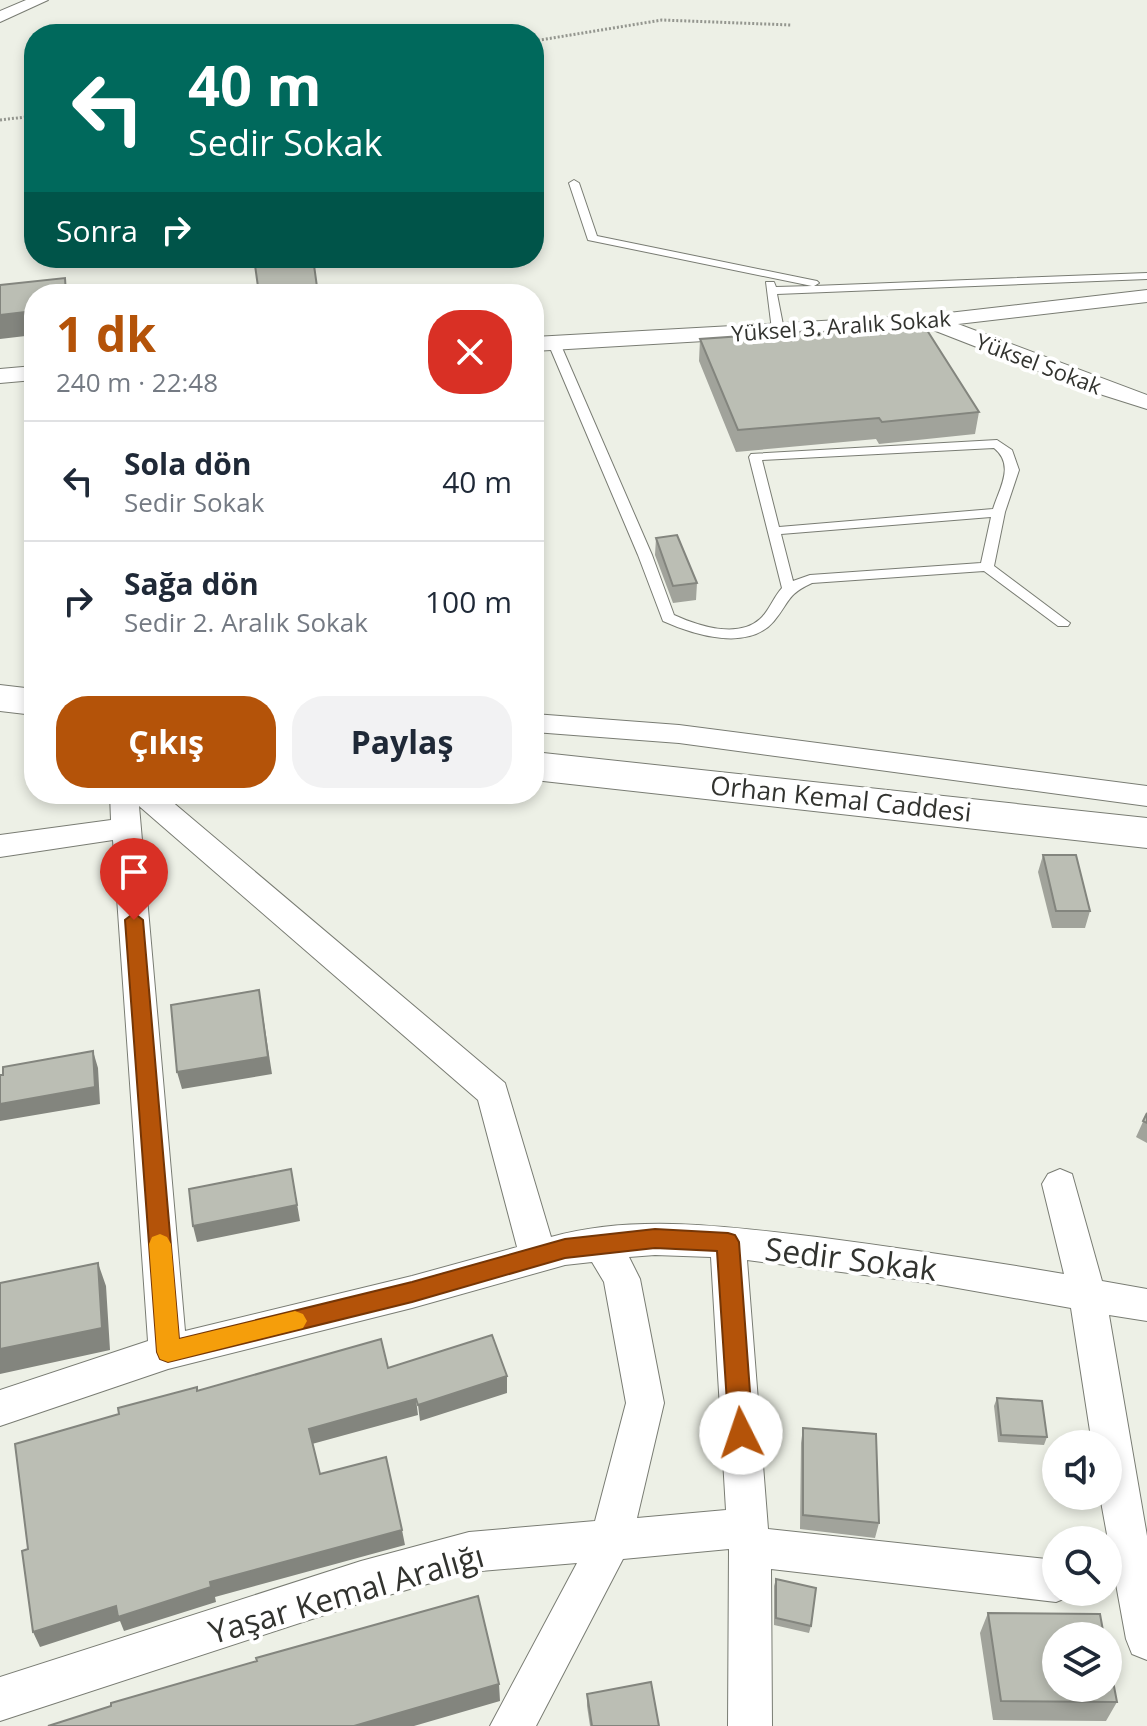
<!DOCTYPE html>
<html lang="tr">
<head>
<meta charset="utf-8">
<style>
  :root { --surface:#fff; --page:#f2f2f3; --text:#1f2937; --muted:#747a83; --line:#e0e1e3; --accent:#b45309 }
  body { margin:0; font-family:"Open Sans",sans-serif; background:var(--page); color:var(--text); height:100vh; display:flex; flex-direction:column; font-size:30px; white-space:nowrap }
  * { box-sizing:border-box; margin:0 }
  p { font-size:26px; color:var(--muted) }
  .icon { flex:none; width:44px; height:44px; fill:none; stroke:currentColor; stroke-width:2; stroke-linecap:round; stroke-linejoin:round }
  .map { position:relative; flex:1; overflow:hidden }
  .drawer { position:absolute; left:24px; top:284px; width:520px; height:520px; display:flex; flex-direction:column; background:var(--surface); border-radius:32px; box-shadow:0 4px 12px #0003 }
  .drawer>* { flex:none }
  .top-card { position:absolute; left:24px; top:24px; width:520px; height:244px; border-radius:32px; box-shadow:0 4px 12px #0003; background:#00695c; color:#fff; overflow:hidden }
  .tools { position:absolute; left:1042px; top:1430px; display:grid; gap:16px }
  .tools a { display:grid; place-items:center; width:80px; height:80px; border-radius:50%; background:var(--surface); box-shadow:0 4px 12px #0003; font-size:40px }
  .pin { position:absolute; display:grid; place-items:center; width:68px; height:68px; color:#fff; margin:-82px -34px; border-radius:50% 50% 50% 0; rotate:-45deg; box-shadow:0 0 8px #0007 }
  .pin .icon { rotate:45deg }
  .me { position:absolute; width:88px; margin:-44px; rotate:356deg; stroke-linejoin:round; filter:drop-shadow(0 0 6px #0008) }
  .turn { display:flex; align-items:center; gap:28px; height:168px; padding:0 32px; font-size:36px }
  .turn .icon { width:104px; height:104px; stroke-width:2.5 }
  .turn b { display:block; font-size:56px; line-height:68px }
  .then { display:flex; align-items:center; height:76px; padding:0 32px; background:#0003; gap:16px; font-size:30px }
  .round { display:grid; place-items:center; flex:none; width:84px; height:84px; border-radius:32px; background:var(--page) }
  .headline { display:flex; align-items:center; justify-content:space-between; height:136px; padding:0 32px }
  h1 { font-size:48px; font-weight:700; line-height:60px; color:var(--accent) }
  .button { display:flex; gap:16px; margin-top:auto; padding:16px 32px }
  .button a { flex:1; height:92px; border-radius:32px; background:var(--accent); color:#fff; font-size:32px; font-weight:700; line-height:92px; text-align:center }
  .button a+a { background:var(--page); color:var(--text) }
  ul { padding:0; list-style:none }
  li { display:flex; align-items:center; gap:24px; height:120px; padding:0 32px; border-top:2px solid var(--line) }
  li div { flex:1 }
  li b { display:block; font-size:30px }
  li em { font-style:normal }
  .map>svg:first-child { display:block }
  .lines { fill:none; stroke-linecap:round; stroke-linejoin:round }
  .lane-casing { stroke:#797c73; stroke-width:2 }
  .street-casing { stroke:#797c73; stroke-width:2 }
  .secondary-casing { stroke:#797c73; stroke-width:2 }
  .path { stroke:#94968f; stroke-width:3; stroke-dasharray:2 2; stroke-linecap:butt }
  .lane { fill:#fff; fill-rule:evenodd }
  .street { fill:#fff; fill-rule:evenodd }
  .secondary { fill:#fff; fill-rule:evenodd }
  .wall { fill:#a1a39b }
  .shaded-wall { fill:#83857e }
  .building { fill:#bbbeb4; stroke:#83857e; stroke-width:2 }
  .route { fill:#b45309; stroke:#753606; stroke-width:2 }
  .slow { fill:#f59e0b }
  .labels { text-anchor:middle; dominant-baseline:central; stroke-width:8; stroke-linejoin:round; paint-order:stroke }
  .far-street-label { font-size:22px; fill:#32332f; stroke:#fff }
  .street-label { font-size:26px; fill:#32332f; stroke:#fff }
  .near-street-label { font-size:32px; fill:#32332f; stroke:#fff }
</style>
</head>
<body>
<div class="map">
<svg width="1147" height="1726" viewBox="0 0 1147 1726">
  <rect width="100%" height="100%" fill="#edf0e6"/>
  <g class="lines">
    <defs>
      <path id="lane" d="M574,180l5,3 18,53 220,45 2,2 -5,3 333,-13v6l-370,15 7,36 -6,3 -6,-3 -6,-48h8l2,5 36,-1 -224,-46 -19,-57z
        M554,340l6,3 92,212 22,60c24,11 64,24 86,4 9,-8 13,-21 22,-31l-33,-131 2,-3 246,-14 15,10 7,20 -14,42 -11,54 76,57 -2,3h-10l-74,-55 -172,12c-26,12 -22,19 -38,38 -26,31 -80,14 -111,0l-25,-66 -90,-212zM994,448c21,17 6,39 -1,61l-214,18 -17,-67zM991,517l-10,46 -171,12 -17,6 -12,-47z"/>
      <path id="street" d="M26,0h22l-48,22v-11z
        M1147,290v12l-189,22 189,71v14l-60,-19 -159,-62 -394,23v-14l397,-22z
        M34,366v14l-34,3v-14z
        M534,714l145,11 468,61v20l-468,-63 -145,-11z
        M110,794h53l342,289 46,154c86,-24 179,-10 266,0 83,11 165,23 247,37l-22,-90 6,-10 12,-5 12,5 30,107 45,8v32l-38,-6 38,221v124l-15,-6 -6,-15 -26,-143h8v-52h-16l-21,-136 -136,-24 -188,-24 21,269 288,31v32h16l-1,4 -15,6 -285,-33 1,157h-44l1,-177 -106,10 -87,167h-46l87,-163 -108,9 -108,31 -361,118v-44l361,-116 108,-29 126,-11 31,-118 -22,-121 -12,-20 -27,3 -153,43 -244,61 -168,57v-36l148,-49 -35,-501 -113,17v-22l111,-15zM139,806l339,294 39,147 -105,29 -227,55zM655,1255l56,2 15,253 -89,8 27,-115 -24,-124 -11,-22z"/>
      <path id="secondary" d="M0,685l34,4v26l-34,-4z
        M534,752l613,66v30l-613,-68z"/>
    </defs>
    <!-- lane casing -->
    <use href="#lane" class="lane-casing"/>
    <!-- street casing -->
    <use href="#street" class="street-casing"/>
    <!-- secondary casing -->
    <use href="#secondary" class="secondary-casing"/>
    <!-- path -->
    <path class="path" d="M534,41l128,-21 129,5
      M0,120l34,-4"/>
    <!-- lane -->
    <use href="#lane" class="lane"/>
    <!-- street -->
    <use href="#street" class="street"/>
    <!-- secondary -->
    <use href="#secondary" class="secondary"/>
  </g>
  <!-- wall -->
  <path class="wall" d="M812,333h44l123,79 -4,22 -96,10 -3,-5 -140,13 -37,-91 1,-22z
    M656,538l41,45 -1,17 -23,3 -18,-48z
    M1043,855l47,56 -5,17h-33l-14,-56z
    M1147,1113v30l-11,-6z
    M997,1398l50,39 -3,8 -46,-3 -4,-36z
    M803,1428l76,95 -4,15 -75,-9 1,-86z
    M776,1579l35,47 -2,7 -35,-8v-39z
    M988,1613l129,89 -11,19 -113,-1 -13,-87z
    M587,1694l72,32h-69l-3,-20z"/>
  <!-- shaded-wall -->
  <path class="shaded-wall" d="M34,311v24l-34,4v-24z
    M259,990l13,84 -90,15 -5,-17z
    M93,1051l5,17 2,36 -100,17v-17z
    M291,1169l9,52 -103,21 -4,-16z
    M98,1263l8,23 4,64 -110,24v-25z
    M507,1376v17l-87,28 -2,-16z
    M416,1399l2,16 -106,29 -3,-15z
    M402,1530l3,15 -190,52 1,5 -92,29 -4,-10 -80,26 -7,-15 83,-26 94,-24z
    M499,1684l1,17 -86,25h-60z"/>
  <!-- building -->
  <path class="building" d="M254,258h59l5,36h-59z
    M65,278l1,16h-32v17l-34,4v-30z
    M925,327l54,85 -97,10 -3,-4 -141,12 -38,-91 111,-8 1,2 42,-4 2,4z
    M677,535l20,48 -24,3 -17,-48z
    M1043,855h33l14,56h-34z
    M259,990l9,67 -91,15 -6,-67z
    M93,1051l2,36 -95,17v-29h3v-8z
    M1147,1113v10l-4,-2z
    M291,1169l6,36 -104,21 -4,-37z
    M98,1263l4,65 -102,21v-66z
    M492,1335l15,41 -89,29 -2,-6 -107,30 11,45 66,-17 16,73 -192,52 1,5 -93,30 -2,-11 -83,26 -11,-81 6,-2 -13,-105 104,-30 -1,-6 79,-21v4l184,-52 7,29z
    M997,1398l45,3 5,36 -46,-2z
    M803,1428l73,6 3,89 -76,-8z
    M776,1579l40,9 -5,38 -35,-8z
    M478,1596l21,88 -145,42h-306l63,-20v-3l146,-42 -1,-3z
    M988,1613l112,1 4,22h-48v52h52v-33l9,47 -116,-1z
    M651,1682l8,44h-67l-5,-32z"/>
  <!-- route -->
  <path class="route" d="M134,913l9,7 36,419 233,-57 153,-43 90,-10 73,4 7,2 4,7 14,191 -3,8 -9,3 -8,-3 -4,-8 -12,-182 -62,-3 -90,10 -153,44 -244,60 -8,-3 -3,-7 -32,-432z"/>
  <!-- slow -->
  <path class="slow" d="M160,1234l7,3 4,7 8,95 116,-28 8,3 4,7 -4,7 -135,34 -8,-3 -3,-7 -8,-108 3,-7z"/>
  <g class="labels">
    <!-- far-street labels -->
    <g class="far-street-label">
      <text transform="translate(841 325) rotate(-4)">Yüksel 3. Aralık Sokak</text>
      <text transform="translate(1039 363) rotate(21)">Yüksel Sokak</text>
    </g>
    <!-- street labels -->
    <g class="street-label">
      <text transform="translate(841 798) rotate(6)">Orhan Kemal Caddesi</text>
    </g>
    <!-- near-street labels -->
    <g class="near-street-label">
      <text transform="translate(851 1258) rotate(7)">Sedir Sokak</text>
      <text transform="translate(346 1593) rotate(-16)">Yaşar Kemal Aralığı</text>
    </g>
  </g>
</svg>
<div class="tools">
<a><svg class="icon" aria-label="sound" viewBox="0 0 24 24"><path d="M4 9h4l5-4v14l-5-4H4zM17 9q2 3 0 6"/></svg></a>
<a><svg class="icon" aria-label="search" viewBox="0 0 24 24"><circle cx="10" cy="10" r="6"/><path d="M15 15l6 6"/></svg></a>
<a><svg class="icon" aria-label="layers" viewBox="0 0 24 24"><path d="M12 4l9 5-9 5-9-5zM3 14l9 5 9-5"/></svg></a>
</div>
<div class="pin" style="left:134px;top:920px;background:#d93025"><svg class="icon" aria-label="arrive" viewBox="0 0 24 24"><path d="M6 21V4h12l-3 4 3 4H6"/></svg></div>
<svg class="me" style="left:741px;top:1433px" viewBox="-20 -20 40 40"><circle r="19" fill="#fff"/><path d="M0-13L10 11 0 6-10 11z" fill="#b45309"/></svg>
<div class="top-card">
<div class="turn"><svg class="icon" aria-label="left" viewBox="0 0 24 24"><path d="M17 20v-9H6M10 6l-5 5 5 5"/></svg><div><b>40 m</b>Sedir Sokak</div></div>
<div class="then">Sonra<svg class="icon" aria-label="right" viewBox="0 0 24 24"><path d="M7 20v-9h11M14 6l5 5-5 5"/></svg></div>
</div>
<section class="drawer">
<div class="headline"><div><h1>1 dk</h1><p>240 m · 22:48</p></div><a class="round" style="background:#d93025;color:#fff"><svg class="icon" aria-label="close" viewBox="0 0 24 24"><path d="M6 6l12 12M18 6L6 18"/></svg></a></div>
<ul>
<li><svg class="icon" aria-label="left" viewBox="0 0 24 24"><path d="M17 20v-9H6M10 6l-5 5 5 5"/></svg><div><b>Sola dön</b><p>Sedir Sokak</p></div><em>40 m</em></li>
<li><svg class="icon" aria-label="right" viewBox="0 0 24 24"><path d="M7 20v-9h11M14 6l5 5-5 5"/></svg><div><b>Sağa dön</b><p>Sedir 2. Aralık Sokak</p></div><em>100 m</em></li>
</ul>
<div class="button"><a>Çıkış</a><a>Paylaş</a></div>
</section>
</div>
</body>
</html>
